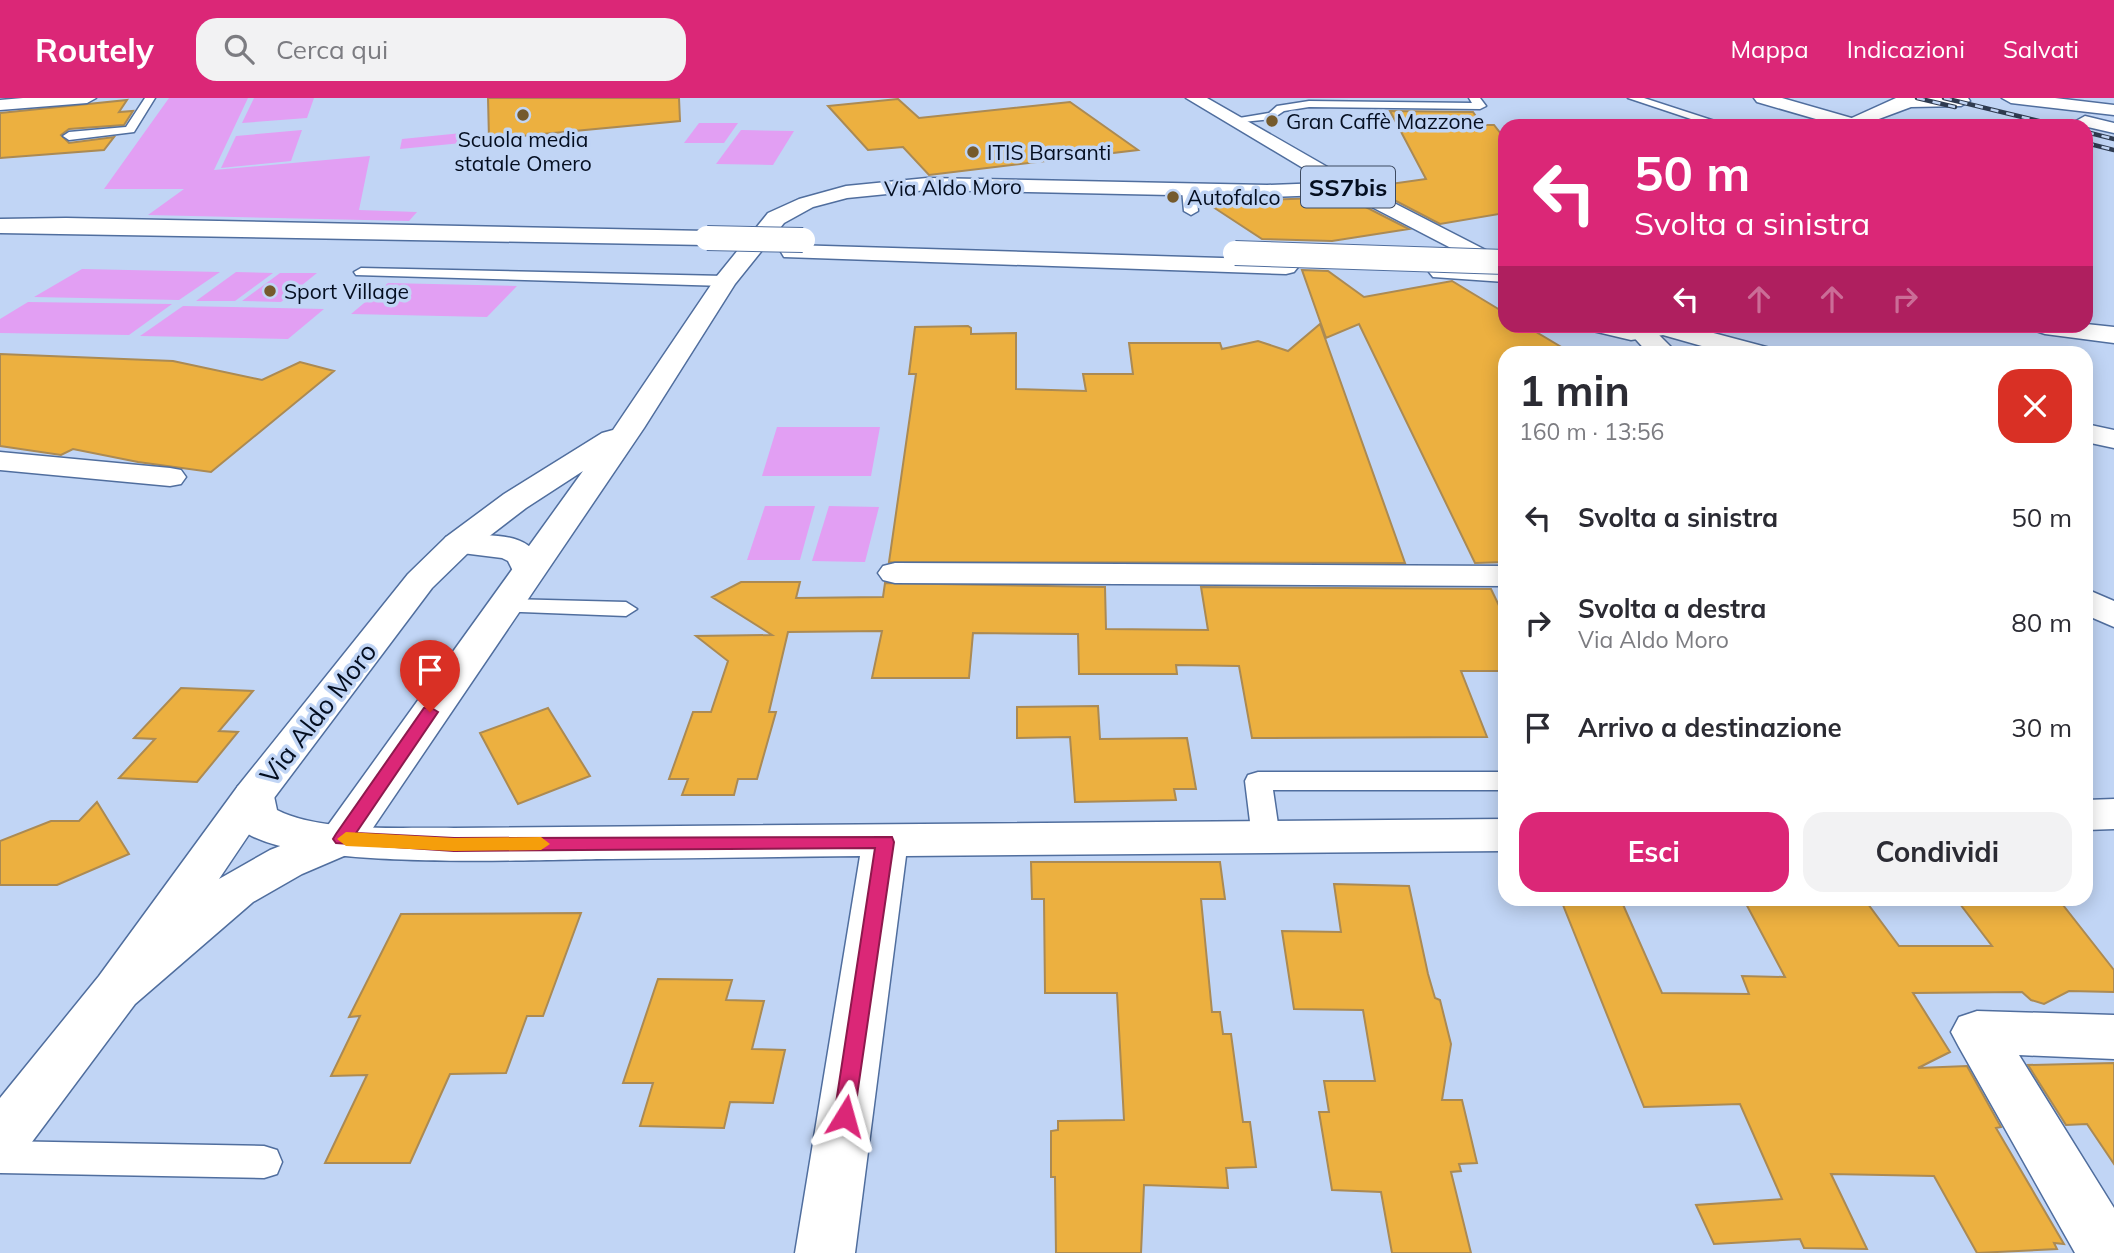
<!DOCTYPE html>
<html lang="it">
<head>
<meta charset="utf-8">
<style>
  :root { --surface:#fff; --page:#f2f2f3; --text:#2b2b33; --muted:#7c7c81; --accent:#db2777 }
  body { margin:0; font-family:Mulish,sans-serif; background:var(--page); color:var(--text); height:100vh; display:flex; flex-direction:column; font-size:26px; white-space:nowrap }
  * { box-sizing:border-box; margin:0 }
  p { font-size:23px; color:var(--muted) }
  .icon { flex:none; width:38px; height:38px; fill:none; stroke:currentColor; stroke-width:2; stroke-linecap:round; stroke-linejoin:round }
  .map { position:relative; flex:1; overflow:hidden }
  .details { position:absolute; left:1498px; top:248px; width:595px; height:560px; display:flex; flex-direction:column; background:var(--surface); border-radius:21px; box-shadow:0 4px 18px #0003 }
  .details>* { flex:none }
  .top-card { position:absolute; left:1498px; top:21px; width:595px; height:214px; border-radius:21px; box-shadow:0 4px 18px #0003; background:#db2777; color:#fff; overflow:hidden }
  .pin { position:absolute; display:grid; place-items:center; width:60px; height:60px; color:#fff; margin:-72px -30px; border-radius:50% 50% 50% 0; rotate:-45deg; box-shadow:0 0 7px #0007 }
  .pin .icon { rotate:45deg }
  .me { position:absolute; width:77px; margin:-38px; rotate:8deg; stroke-linejoin:round; filter:drop-shadow(0 0 5px #0008) }
  .turn { display:flex; align-items:center; gap:24px; height:147px; padding:0 21px; font-size:32px }
  .turn .icon { width:91px; height:91px; stroke-width:2.5 }
  .turn b { display:block; font-size:49px; line-height:60px }
  .lanes { display:flex; align-items:center; height:66px; padding:0 21px; background:#0003; justify-content:center; gap:35px; direction:ltr }
  .lanes .off { opacity:.35 }
  .round { display:grid; place-items:center; flex:none; width:74px; height:74px; border-radius:21px; background:var(--page) }
  .headline { display:flex; align-items:center; justify-content:space-between; height:119px; padding:0 21px }
  h1 { font-size:42px; font-weight:700; line-height:52px }
  .cta { display:flex; gap:14px; margin-top:auto; padding:14px 21px }
  .cta a { flex:1; height:80px; border-radius:21px; background:var(--accent); color:#fff; font-size:28px; font-weight:700; line-height:80px; text-align:center }
  .cta a+a { background:var(--page); color:var(--text) }
  ul { padding:0; list-style:none }
  li { display:flex; align-items:center; gap:21px; height:105px; padding:0 21px }
  li div { flex:1 }
  li b { display:block; font-size:26px }
  li em { font-style:normal }
  header { display:flex; align-items:center; gap:42px; box-sizing:border-box; height:98px; padding:0 35px; background:var(--accent); color:#fff }
  header strong { font-size:33px }
  nav { display:flex; gap:38px; margin-inline-start:auto; font-size:24px }
  .search { width:490px; height:63px; background:var(--page); display:flex; align-items:center; gap:18px; box-sizing:border-box; padding:0 24px; border-radius:21px; color:var(--muted); font-size:26px }
  .map>svg:first-child { display:block }
  .green { fill:#e29ff3 }
  .building { fill:#ecb040; stroke:#ab8a53; stroke-width:2 }
  .lines { fill:none; stroke-linecap:round; stroke-linejoin:round }
  .lane-casing { stroke:#506e9e; stroke-width:3 }
  .street-casing { stroke:#506e9e; stroke-width:3 }
  .secondary-casing { stroke:#506e9e; stroke-width:3 }
  .primary-casing { stroke:#506e9e; stroke-width:3 }
  .highway-casing { stroke:#506e9e; stroke-width:3 }
  .lane { fill:#fff; fill-rule:evenodd }
  .street { fill:#fff; fill-rule:evenodd }
  .secondary { fill:#fff; fill-rule:evenodd }
  .primary { fill:#fff; fill-rule:evenodd }
  .highway { fill:#fff; fill-rule:evenodd }
  .rail-casing { stroke:#2f3b50; stroke-width:4.5 }
  .rail { stroke:#c1d5f5; stroke-width:2.5; stroke-dasharray:8; stroke-linecap:butt }
  .highway-bridge-casing { stroke:#506e9e; stroke-width:26; stroke-linecap:butt }
  .highway-bridge { stroke:#fff; stroke-width:24 }
  .route { fill:#db2777; stroke:#8e194d; stroke-width:2 }
  .slow { fill:#f59e0b }
  .poi-dot { fill:#755a2c; stroke:#c1d5f5; stroke-width:2.5 }
  .labels { text-anchor:middle; dominant-baseline:central; stroke-width:7; stroke-linejoin:round; paint-order:stroke }
  .far-poi-label { font-size:21px; fill:#040e20; stroke:#c1d5f5; text-anchor:start }
  .far-street-label { font-size:21px; fill:#040e20; stroke:#c1d5f5 }
  .shield { fill:#c1d5f5; stroke:#3d4a60; stroke-width:2 }
  .shield-label { font-size:24px; font-weight:bold; fill:#040e20 }
  .street-label { font-size:26px; fill:#040e20; stroke:#c1d5f5 }
</style>
</head>
<body>
<header>
<strong>Routely</strong>
<div class="search"><svg class="icon" aria-label="search" viewBox="0 0 24 24"><circle cx="10" cy="10" r="6"/><path d="M15 15l6 6"/></svg>Cerca qui</div>
<nav><a>Mappa</a><a>Indicazioni</a><a>Salvati</a></nav>
</header>
<div class="map">
<svg width="2114" height="1155" viewBox="0 0 2114 1155">
  <rect width="100%" height="100%" fill="#c1d5f5"/>
  <!-- green -->
  <path class="green" d="M169,0h79l-34,72 156,-14 -11,54 58,2 -8,9 -261,-6 36,-26h-80z
    M254,0h60l-7,20 -65,5z
    M699,25h39l-14,20h-40z
    M302,32l-11,31 -70,7 15,-32z
    M741,32h1l52,1 -21,34 -57,-1z
    M472,34v10l-72,7 2,-10z
    M82,171l138,3 -41,28 -145,-3z
    M236,174l37,1 -38,28h-39z
    M280,175h37l-36,29 -39,-1z
    M388,185l129,3 -30,31 -136,-3z
    M28,204l144,2 -43,31 -129,-2v-14z
    M183,208l141,3 -36,30 -148,-3z
    M777,329h103l-9,49h-109z
    M765,408h50l-15,54h-53z
    M829,408l50,1 -14,55 -53,-1z"/>
  <!-- building -->
  <path class="building" d="M488,0h191l1,23 -191,18z
    M898,1l21,19 151,-16 68,48 -209,25 -26,-28 -35,3 -40,-44z
    M127,2l-8,12 14,-1 -9,14 -55,4 -8,6 8,8 45,-6 -10,13 -104,8v-45z
    M1390,13l83,1 9,13h12l11,14v74l-65,11 -71,-37 57,-8z
    M1346,99l63,32 -77,12 -70,-2 -49,-32 53,-7z
    M1302,172l26,1 36,26 88,-16 53,32v13h21l47,28h-68v208l-30,1 -116,-239 -33,14z
    M1320,226l85,239 -516,-1 27,-188h-7l6,-47 53,-1 3,2v6l45,-1v56l70,2 -3,-17h50l-4,-31h91l2,6 36,-8 30,10z
    M0,256l173,7 89,19 38,-18 34,9 -123,101 -73,-10 -65,-13 -12,6 -61,-9z
    M741,484h59l-4,16 87,-1 2,-14 220,4 1,42 102,1 -7,-43 290,2 14,29v53h-44l26,66 -235,1 -13,-72 -63,-1 1,9h-98l-1,-40 -105,-1 -4,45h-97l10,-47 -94,1 -19,80h7l-19,67h-19l-4,16h-52l6,-16h-19l24,-67h18l17,-51 -32,-25 76,-1 -60,-38z
    M181,590l72,3 -34,40 19,1 -41,50 -78,-4 36,-39 -21,-1z
    M1098,608l2,33 87,-1 9,51h-22l2,11 -101,2 -5,-65 -53,1v-31z
    M548,610l42,68 -72,28 -38,-71z
    M97,704l32,52 -72,31h-57v-44l51,-20h28z
    M1031,764h189l5,37h-24l11,113h8l3,22h8l12,88h7l6,45 -30,1 2,20 -84,-3 -3,68h-85l-1,-76h-4v-46l7,-1v-9l66,-1 -7,-127h-72l-1,-94h-12z
    M1334,786l75,2 19,88 7,24 5,2 11,44 -9,56h20l15,63 -18,1 2,7 -10,1 20,81h-79l-11,-61 -49,-2 -13,-78h10l-5,-31h51l-12,-71 -69,-1 -12,-78 59,1z
    M1561,802h60l41,93 87,1 -7,-18 43,1 -41,-77h121l34,46h93l-35,-46h102l55,70v22l-45,-1 -25,13 -13,-4 -9,-8 -109,1 37,59 -32,16 49,-2 34,61 -5,1 68,116 -10,-1 3,6 -80,4 -43,-77 -103,-2 36,75 -63,-1 -4,-9 -86,5 -18,-39 86,-6 -42,-95 -96,3z
    M581,815l-38,103h-16l-21,57 -56,1 -40,89h-85l42,-88 -36,1 29,-60 -11,1 52,-103z
    M658,881l74,1 -6,20 38,1 -12,48 33,1 -12,53 -43,-1 -6,26 -84,-2 13,-43h-30z
    M2114,965v101l-27,-40 -21,1 -38,-60z"/>
  <g class="lines">
    <defs>
      <path id="lane" d="M145,0h10l-21,34 -65,8 -6,-4 6,-4 57,-5z
        M1469,0h11l6,8 -6,3 -171,-2 -25,4 -12,8 -39,4 -6,-3 42,-7 8,-7 32,-5 163,2z
        M1628,0h16l86,28h-18z
        M1189,88l7,4 2,21 -7,4 -7,-4 -2,-21z
        M361,170l364,8 8,5 -8,5 -369,-11 -2,-3z
        M503,501l123,3 11,7 -11,7 -131,-5 -3,-5 3,-5z
        M1258,674h247v18h-232l7,48 -4,7 -10,3 -10,-3 -4,-7 -7,-57 3,-6z
        M0,1043l264,5 13,4 5,12 -5,12 -13,4 -264,-5z"/>
      <path id="street" d="M23,0h73l-9,5 -87,7v-10z
        M1754,0h28l73,21 3,4 -2,3h-16l-83,-24z
        M2085,18l29,7v10l-35,-8 -3,-4z
        M0,354l170,16 11,2 5,7 -5,7 -11,2 -170,-16z
        M458,436c37,3 73,-5 87,36l-5,7 -12,3 -12,-3 -8,-16 -6,-3 -56,-7 -5,-7 5,-7z
        M895,465l610,3v20l-610,-3 -12,-3 -5,-7 5,-7z
        M253,683l15,5 6,10 3,14c46,23 125,17 177,18l1051,-9v32l-599,5 -51,397h-60l65,-397c-83,1 -167,2 -250,3 -72,0 -319,13 -369,-30 -12,-10 -10,-31 -3,-43z
        M2114,701v30l-28,1v-30z
        M1977,913l137,4v44l-95,-4 95,153v45h-39l-116,-206 -8,-15 8,-15z"/>
      <path id="secondary" d="M1896,0h72l2,3 -9,5 -50,1 -51,19h-26z
        M2002,0h53l59,7v10l-103,-12z
        M927,80l340,7 83,-3 10,6 -10,6 -83,3 -340,-7 -80,8 -34,9 -29,16 -49,61 -91,144 -286,422 -56,24 -49,28 -118,102 -115,154 -20,7v-67l99,-122 139,-190 170,-212 38,-37 58,-43 98,-61 11,-3 104,-154 51,-63 31,-14 47,-13zM583,373l-257,357 -56,22 -51,29 49,-73 164,-218 38,-37 56,-43z
        M1633,229h18l27,27h-29l-20,-22z
        M2086,491l28,12v26l-28,-12z"/>
      <path id="primary" d="M1186,0h21l150,86 148,76v16l-162,-84z
        M1589,228h98l83,22 4,6h-44l-67,-19 -32,5 -38,-9z
        M2086,326l28,6v18l-28,-6z"/>
      <path id="highway" d="M66,120l641,13 11,7 -11,7 -707,-12v-14z
        M792,147l494,15 8,2 4,5 -4,5 -8,2 -502,-17 -3,-5 3,-5z
        M1441,167l64,3v14l-72,-5 -4,-5 4,-5z
        M2086,226l28,3v16l-69,-9 -9,-3 -4,-5z"/>
    </defs>
    <!-- lane casing -->
    <use href="#lane" class="lane-casing"/>
    <!-- street casing -->
    <use href="#street" class="street-casing"/>
    <!-- secondary casing -->
    <use href="#secondary" class="secondary-casing"/>
    <!-- primary casing -->
    <use href="#primary" class="primary-casing"/>
    <!-- highway casing -->
    <use href="#highway" class="highway-casing"/>
    <!-- lane -->
    <use href="#lane" class="lane"/>
    <!-- street -->
    <use href="#street" class="street"/>
    <!-- secondary -->
    <use href="#secondary" class="secondary"/>
    <!-- primary -->
    <use href="#primary" class="primary"/>
    <!-- highway -->
    <use href="#highway" class="highway"/>
    <defs>
      <path id="rail" d="M1917,0l38,9
        M1944,0l115,28
        M2086,34l28,7
        M2086,45l28,7"/>
    </defs>
    <!-- rail casing -->
    <use href="#rail" class="rail-casing"/>
    <!-- rail -->
    <use href="#rail" class="rail"/>
    <defs>
      <path id="highway-bridge" d="M707,140l96,2
        M1235,155l270,9"/>
    </defs>
    <!-- highway-bridge casing -->
    <use href="#highway-bridge" class="highway-bridge-casing"/>
    <!-- highway-bridge -->
    <use href="#highway-bridge" class="highway-bridge"/>
  </g>
  <!-- route -->
  <path class="route" d="M430,609l8,5 -82,121 98,5 438,-1 2,5 -41,281 -8,3 -8,-3 -3,-7 41,-268 -421,3 -118,-8 -3,-4 3,-5 88,-126z"/>
  <!-- slow -->
  <path class="slow" d="M346,734l108,6 87,-1 9,7 -9,6 -87,1 -108,-5 -9,-7z"/>
  <!-- markers -->
  <g class="poi-dot">
    <circle cx="523" cy="17" r="7"/>
    <circle cx="1272" cy="23" r="7"/>
    <circle cx="973" cy="54" r="7"/>
    <circle cx="1173" cy="99" r="7"/>
    <circle cx="270" cy="193" r="7"/>
  </g>
  <g class="labels">
    <!-- far-poi labels -->
    <g class="far-poi-label">
      <text x="1286" y="23">Gran Caffè Mazzone</text>
      <text x="523" y="41" text-anchor="middle">Scuola media<tspan x="523" dy="24">statale Omero</tspan></text>
      <text x="987" y="54">ITIS Barsanti</text>
      <text x="1187" y="99">Autofalco</text>
      <text x="284" y="193">Sport Village</text>
    </g>
    <!-- far-street labels -->
    <g class="far-street-label">
      <text transform="translate(953 89) rotate(-1)">Via Aldo Moro</text>
    </g>
    <!-- shield labels -->
    <rect class="shield" x="1301" y="68.5" width="94" height="41" rx="5"/>
    <g class="shield-label">
      <text x="1348" y="89">SS7bis</text>
    </g>
    <!-- street labels -->
    <g class="street-label">
      <text transform="translate(318 615) rotate(-52)">Via Aldo Moro</text>
    </g>
  </g>
</svg>
<div class="pin" style="left:430px;top:614px;background:#d93025"><svg class="icon" aria-label="arrive" viewBox="0 0 24 24"><path d="M6 21V4h12l-3 4 3 4H6"/></svg></div>
<svg class="me" style="left:845px;top:1018px" viewBox="-20 -20 40 40"><path d="M0-17L14 15 0 8-14 15z" fill="#db2777" stroke="#fff" stroke-width="4"/></svg>
<div class="top-card">
<div class="turn"><svg class="icon" aria-label="left" viewBox="0 0 24 24"><path d="M17 20v-9H6M10 6l-5 5 5 5"/></svg><div><b>50 m</b>Svolta a sinistra</div></div>
<div class="lanes"><svg class="icon" aria-label="left" viewBox="0 0 24 24"><path d="M17 20v-9H6M10 6l-5 5 5 5"/></svg><svg class="icon off" aria-label="ahead" viewBox="0 0 24 24"><path d="M12 20V5M6 11l6-6 6 6"/></svg><svg class="icon off" aria-label="ahead" viewBox="0 0 24 24"><path d="M12 20V5M6 11l6-6 6 6"/></svg><svg class="icon off" aria-label="right" viewBox="0 0 24 24"><path d="M7 20v-9h11M14 6l5 5-5 5"/></svg></div>
</div>
<section class="details">
<div class="headline"><div><h1>1 min</h1><p>160 m · 13:56</p></div><a class="round" style="background:#d93025;color:#fff"><svg class="icon" aria-label="close" viewBox="0 0 24 24"><path d="M6 6l12 12M18 6L6 18"/></svg></a></div>
<ul>
<li><svg class="icon" aria-label="left" viewBox="0 0 24 24"><path d="M17 20v-9H6M10 6l-5 5 5 5"/></svg><div><b>Svolta a sinistra</b></div><em>50 m</em></li>
<li><svg class="icon" aria-label="right" viewBox="0 0 24 24"><path d="M7 20v-9h11M14 6l5 5-5 5"/></svg><div><b>Svolta a destra</b><p>Via Aldo Moro</p></div><em>80 m</em></li>
<li><svg class="icon" aria-label="arrive" viewBox="0 0 24 24"><path d="M6 21V4h12l-3 4 3 4H6"/></svg><div><b>Arrivo a destinazione</b></div><em>30 m</em></li>
</ul>
<div class="cta"><a>Esci</a><a>Condividi</a></div>
</section>
</div>
</body>
</html>
